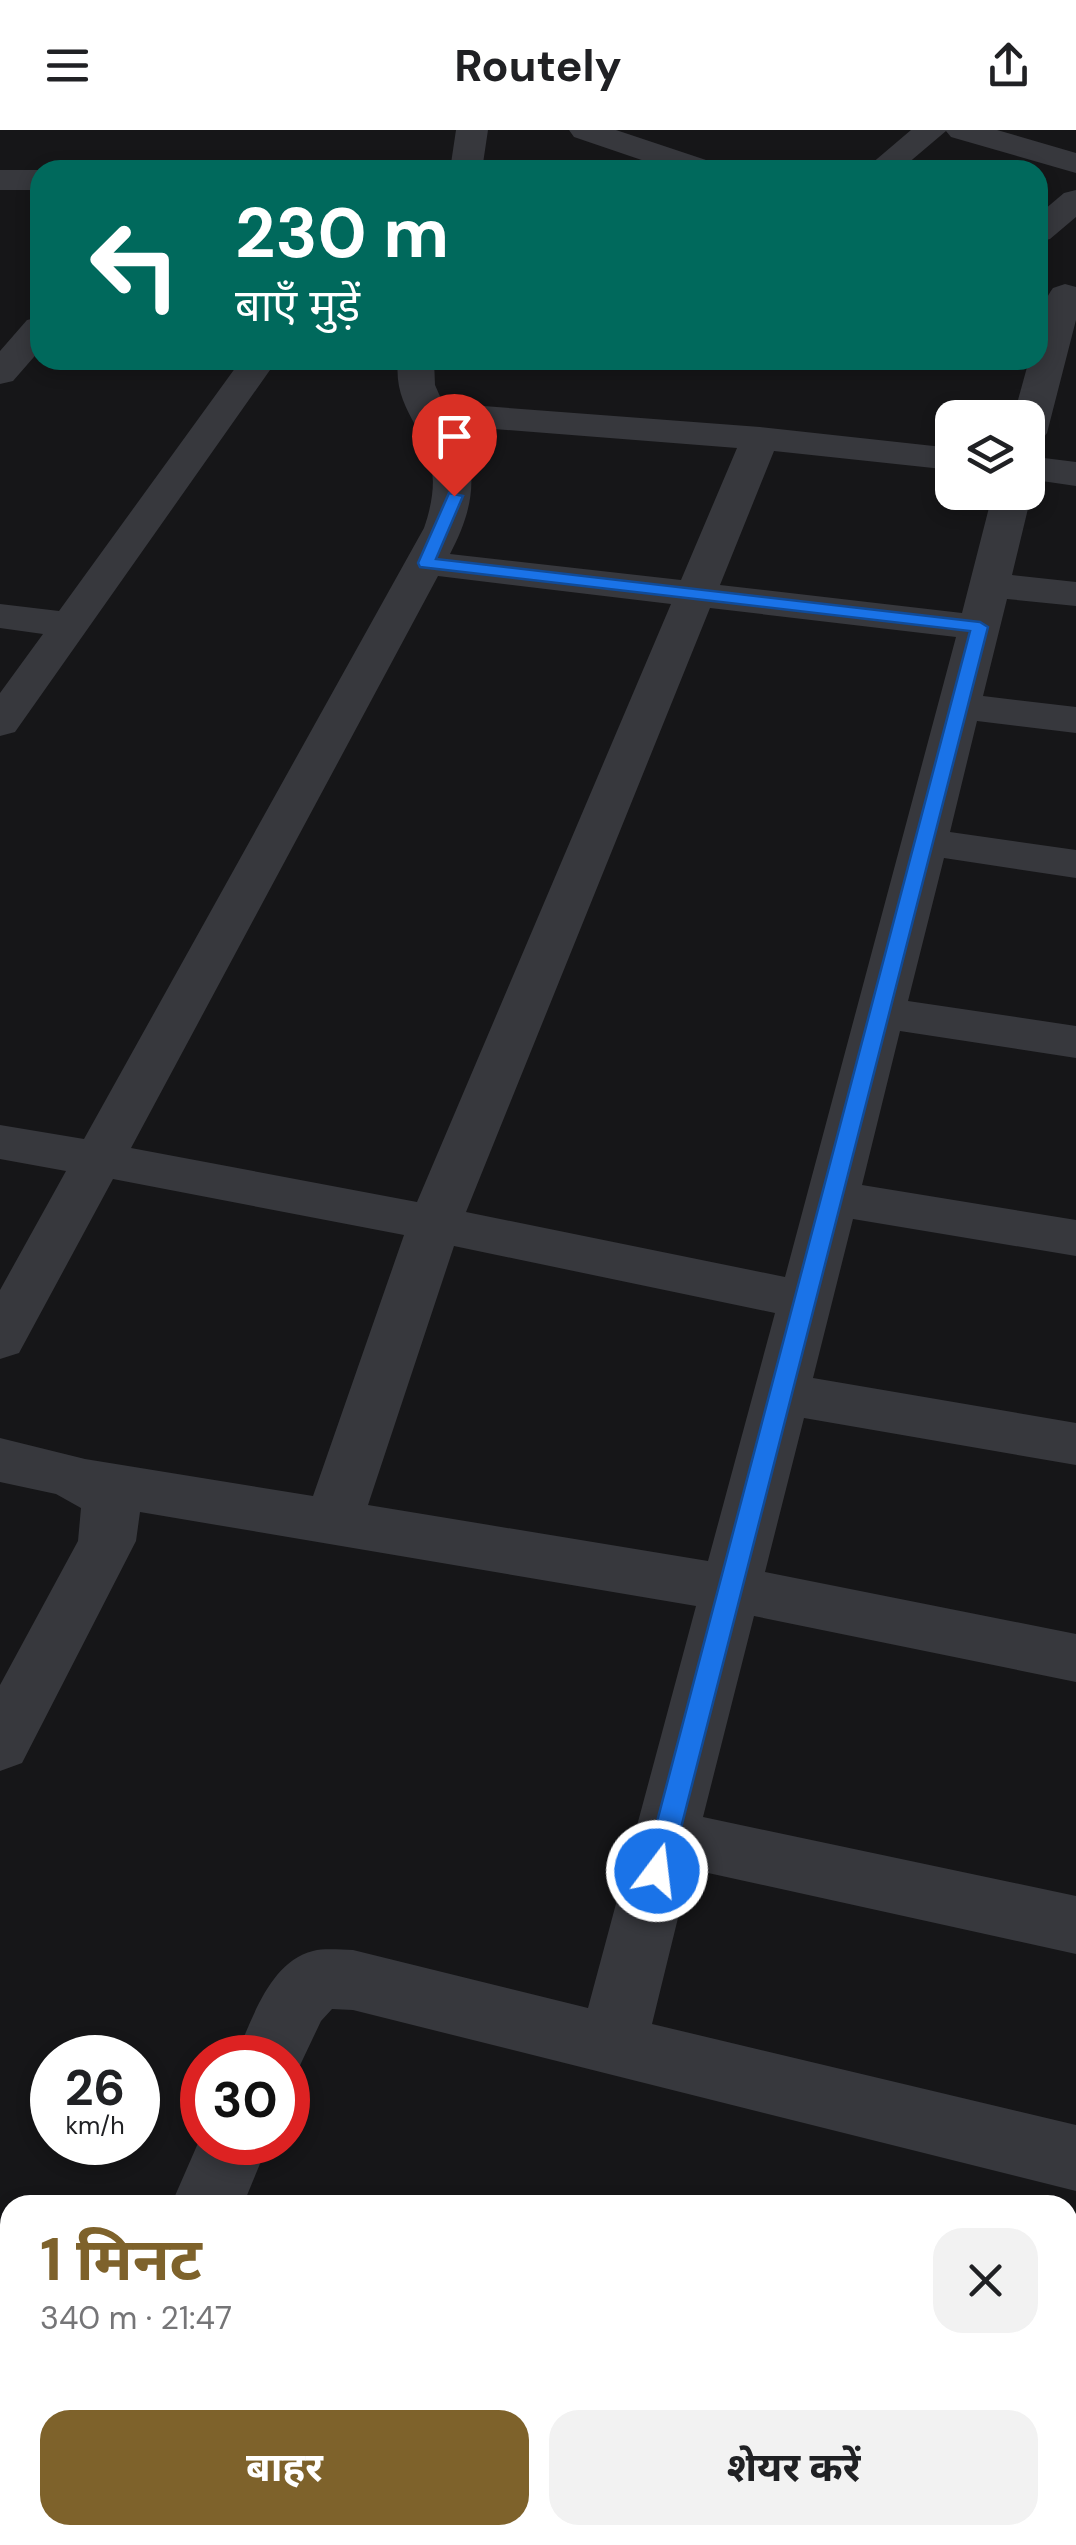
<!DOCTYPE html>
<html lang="hi">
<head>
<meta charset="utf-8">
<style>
  :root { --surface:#fff; --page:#f2f2f2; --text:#202124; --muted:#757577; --accent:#7e622b }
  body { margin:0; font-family:"DM Sans","Noto Sans Devanagari",sans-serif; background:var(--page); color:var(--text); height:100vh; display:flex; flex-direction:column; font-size:38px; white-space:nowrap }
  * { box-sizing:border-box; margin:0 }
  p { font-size:32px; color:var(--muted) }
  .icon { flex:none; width:55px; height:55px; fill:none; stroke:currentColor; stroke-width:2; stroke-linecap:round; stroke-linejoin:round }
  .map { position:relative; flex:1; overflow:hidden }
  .sheet { position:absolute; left:0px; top:2065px; width:1078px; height:350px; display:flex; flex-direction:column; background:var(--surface); border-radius:30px 30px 0 0; box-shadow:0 5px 15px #0003 }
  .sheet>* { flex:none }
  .guide { position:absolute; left:30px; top:30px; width:1018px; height:210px; border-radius:30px; box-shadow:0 5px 15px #0003; background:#00695c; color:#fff; overflow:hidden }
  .tools { position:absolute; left:935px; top:270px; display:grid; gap:20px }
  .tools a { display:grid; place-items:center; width:110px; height:110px; border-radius:20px; background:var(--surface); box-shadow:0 5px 15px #0003; font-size:50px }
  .speed { position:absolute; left:30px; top:1905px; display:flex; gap:20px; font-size:50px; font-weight:700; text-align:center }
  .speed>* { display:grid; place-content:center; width:130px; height:130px; border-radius:50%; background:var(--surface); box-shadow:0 5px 15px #0003; line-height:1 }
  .speed small { font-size:25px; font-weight:400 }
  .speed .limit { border:15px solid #d22; background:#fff; color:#111 }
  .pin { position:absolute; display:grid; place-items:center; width:85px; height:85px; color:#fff; margin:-102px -42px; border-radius:50% 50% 50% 0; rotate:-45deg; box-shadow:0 0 10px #0007 }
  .pin .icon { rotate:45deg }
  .me { position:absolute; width:110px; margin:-55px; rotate:15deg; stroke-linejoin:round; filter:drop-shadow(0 0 8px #0008) }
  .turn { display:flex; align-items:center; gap:35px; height:210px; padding:0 40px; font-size:45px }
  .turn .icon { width:130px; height:130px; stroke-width:2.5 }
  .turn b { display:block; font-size:70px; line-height:85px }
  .round { display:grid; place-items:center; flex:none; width:105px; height:105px; border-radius:30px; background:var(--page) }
  .summary { display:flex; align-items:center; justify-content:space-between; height:170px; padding:0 40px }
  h1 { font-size:60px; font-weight:700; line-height:75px; color:var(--accent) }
  .button { display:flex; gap:20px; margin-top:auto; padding:20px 40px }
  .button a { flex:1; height:115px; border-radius:30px; background:var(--accent); color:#fff; font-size:40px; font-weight:700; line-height:115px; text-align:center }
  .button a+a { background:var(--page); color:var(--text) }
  header { display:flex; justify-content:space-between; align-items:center; height:130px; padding:0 40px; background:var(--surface); font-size:45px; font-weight:700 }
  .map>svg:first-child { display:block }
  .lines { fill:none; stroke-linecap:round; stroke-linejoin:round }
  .minor { fill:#37383d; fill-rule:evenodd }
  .route { fill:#1a73e8; stroke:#114b97; stroke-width:2.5 }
</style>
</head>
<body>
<header><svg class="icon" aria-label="menu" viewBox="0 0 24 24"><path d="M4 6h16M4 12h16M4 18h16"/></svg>Routely<svg class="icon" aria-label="share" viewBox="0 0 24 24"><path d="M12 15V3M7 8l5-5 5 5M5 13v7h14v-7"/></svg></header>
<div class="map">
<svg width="1076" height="2415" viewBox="0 0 1076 2415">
  <rect width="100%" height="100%" fill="#161618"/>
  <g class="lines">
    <!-- minor -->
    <path class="minor" d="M456,0h32l-6,40h-32z
      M569,0h47l99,33 4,7h-48l-97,-33z
      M911,0h86l79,23v20l-125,-36 -5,-6 -46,39h-36z
      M0,40h40v20h-40z
      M1076,60v27l-26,22 -12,3v-27l26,-22z
      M1065,154l11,3v33l-29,113 -6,8 -13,3v-26h-15l16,-58h9c0,-24 0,-52 15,-72z
      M40,187v33l-27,31 -13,3v-33l27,-31z
      M241,230h36l-262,372 -15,4v-43l43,-59 -43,-6v-24l59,7z
      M398,230h36l1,25 8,18 317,24 192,21v22l-178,-19 -54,134 242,28 31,-121h35v-7l4,7 -20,83 64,7v24l-69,-7 -24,97 93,11v26l-99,-12 -27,111 126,18v28l-132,-20 -36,143 168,25v32l-176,-27 -38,154 214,35v36l-223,-37 -40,159 263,45v42l-272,-47 -39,154 311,62v48l-322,-66 -51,201 373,79v58l-386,-85 -38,155 424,101v66l-723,-181 -21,-1 -11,12 -28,59 -5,2v-24h-53c17,-38 34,-96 78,-107 12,-3 27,-1 40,-1l235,58 108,-402 -556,-94 -4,29 -114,222 -22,8v-86l78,-144 3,-33 -25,-14 -56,-12v-44l85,21 228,37 91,-261 -291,-56 -94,174 -19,6v-69l66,-119 -66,-12v-34l84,14 340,-611c32,-92 -33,-101 -26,-168zM456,296l281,22 -56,132 -231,-26c23,-44 31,-83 6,-128zM438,446l233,28 -254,598 -286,-54zM710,478l246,29 -171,640 -319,-65zM454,1116l321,67 -67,248 -340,-56z
      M1028,326l48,6v24l-48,-7z
      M202,2004v8h67l-26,63h-72z
      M29,2405h78l-4,10h-78z"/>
  </g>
  <!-- route -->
  <path class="route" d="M449,363l14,3 -27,63 544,63 8,5 -318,1244 -3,8 -10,3 -10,-3 -3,-8 326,-1240 -550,-64 -2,-4z"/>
</svg>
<div class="tools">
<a><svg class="icon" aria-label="layers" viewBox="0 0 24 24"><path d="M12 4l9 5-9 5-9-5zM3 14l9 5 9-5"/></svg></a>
</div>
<div class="speed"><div>26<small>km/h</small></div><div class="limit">30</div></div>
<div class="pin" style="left:454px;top:366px;background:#d93025"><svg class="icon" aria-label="arrive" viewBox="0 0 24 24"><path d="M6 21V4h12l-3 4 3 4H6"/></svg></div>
<svg class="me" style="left:657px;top:1741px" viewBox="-20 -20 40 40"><circle r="17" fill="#1a73e8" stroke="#fff" stroke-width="3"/><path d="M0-11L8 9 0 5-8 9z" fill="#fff"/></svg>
<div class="guide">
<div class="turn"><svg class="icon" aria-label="left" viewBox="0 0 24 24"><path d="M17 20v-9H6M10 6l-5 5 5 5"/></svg><div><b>230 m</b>बाएँ मुड़ें</div></div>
</div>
<section class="sheet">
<div class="summary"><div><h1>1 मिनट</h1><p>340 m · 21:47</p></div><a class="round"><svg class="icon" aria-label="close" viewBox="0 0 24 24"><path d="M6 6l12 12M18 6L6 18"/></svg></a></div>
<div class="button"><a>बाहर</a><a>शेयर करें</a></div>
</section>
</div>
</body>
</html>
